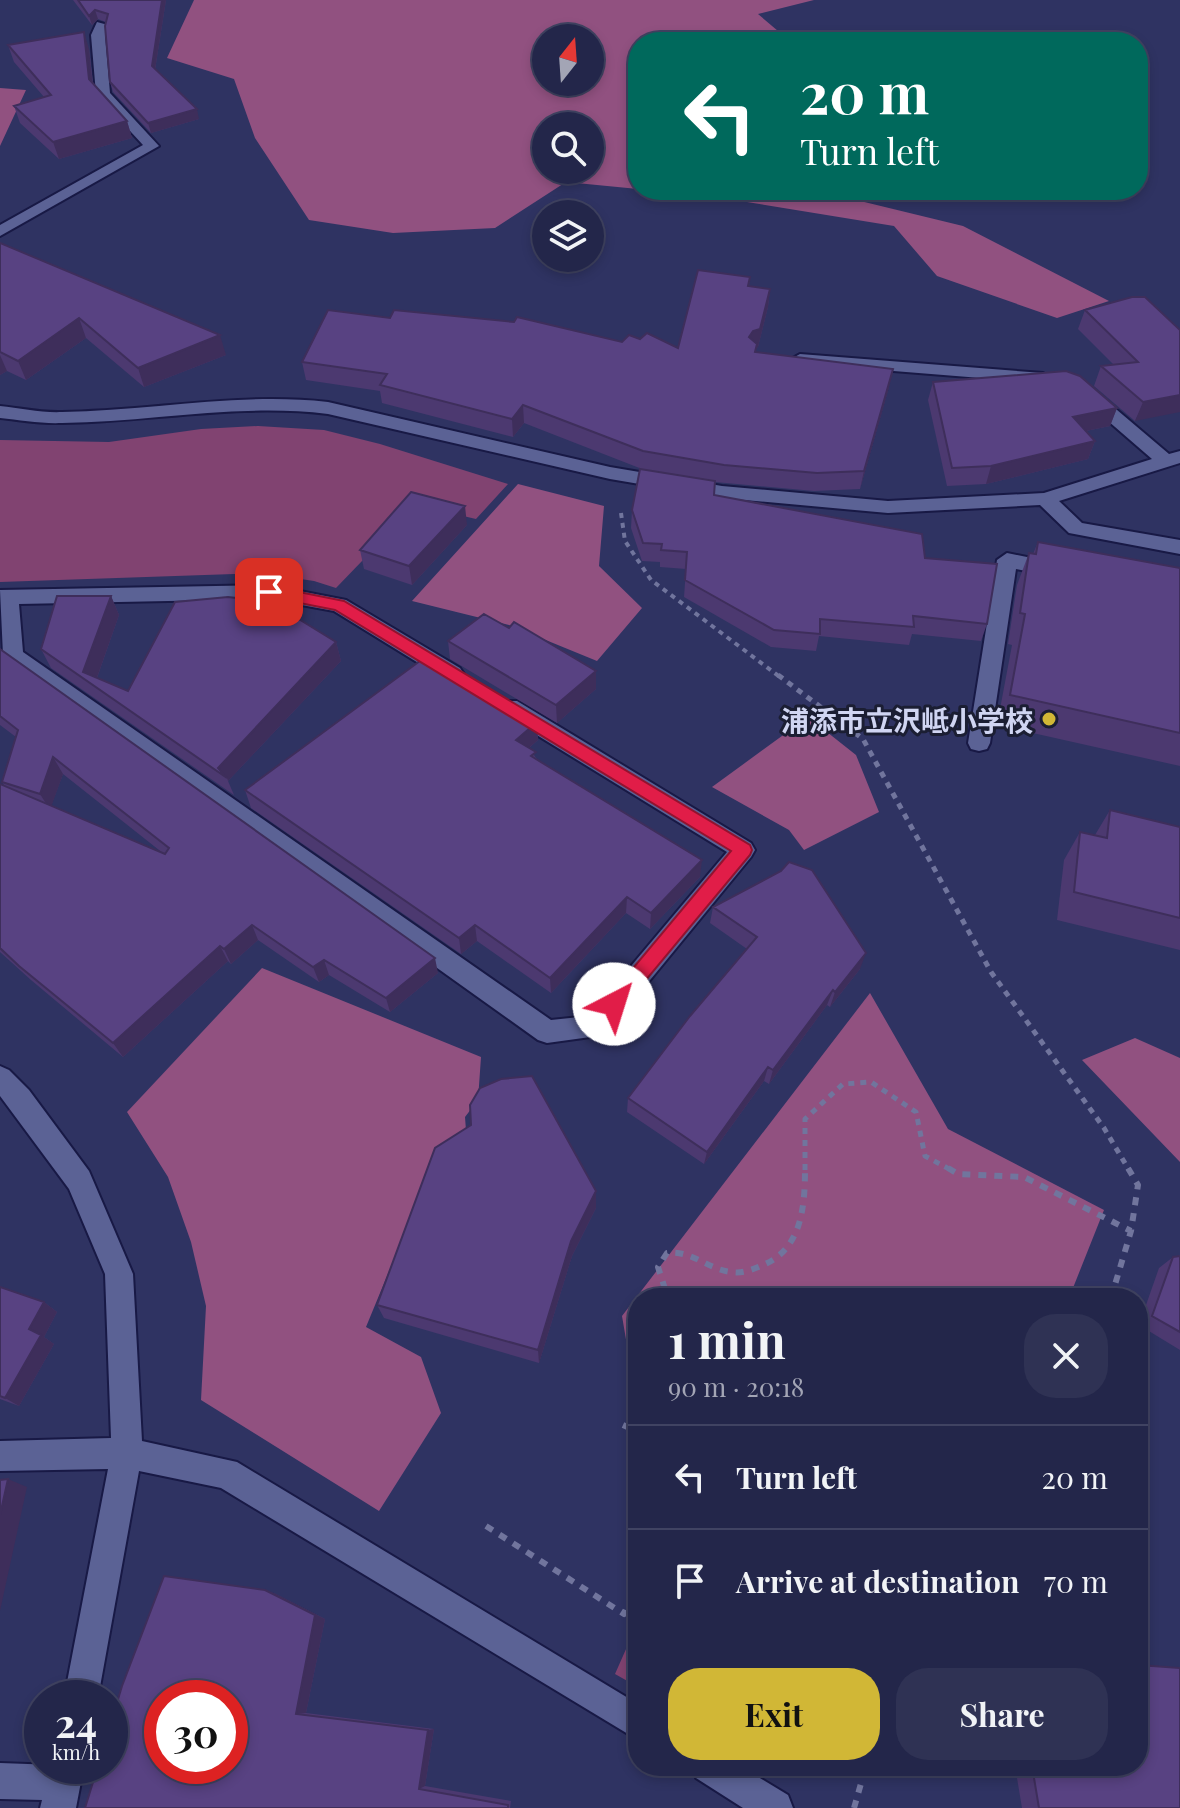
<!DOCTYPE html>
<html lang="en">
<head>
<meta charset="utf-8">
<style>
  :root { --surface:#23264a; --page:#2f3254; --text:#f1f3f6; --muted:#a3a5b5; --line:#404362; --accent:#d1b736 }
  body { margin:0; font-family:"Playfair Display","Noto Sans JP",serif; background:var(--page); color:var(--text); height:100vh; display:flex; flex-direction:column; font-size:30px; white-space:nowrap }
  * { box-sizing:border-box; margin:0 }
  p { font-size:26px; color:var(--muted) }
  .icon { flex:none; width:44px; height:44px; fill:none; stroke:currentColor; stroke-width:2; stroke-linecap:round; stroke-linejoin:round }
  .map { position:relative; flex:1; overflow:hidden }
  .details { position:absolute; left:628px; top:1288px; width:520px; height:488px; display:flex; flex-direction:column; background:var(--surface); border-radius:32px; box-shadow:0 4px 12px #0003,0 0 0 2px var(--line) }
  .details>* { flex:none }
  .guide { position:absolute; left:628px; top:32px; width:520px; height:168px; border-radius:32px; box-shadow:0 4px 12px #0003,0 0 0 2px var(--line); background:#00695c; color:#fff; overflow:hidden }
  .needle { width:52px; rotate:17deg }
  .tools { position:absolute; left:532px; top:24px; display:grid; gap:16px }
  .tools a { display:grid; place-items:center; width:72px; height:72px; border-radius:50%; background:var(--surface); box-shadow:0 4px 12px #0003,0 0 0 2px var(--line); font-size:40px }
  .speed { position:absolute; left:24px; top:1680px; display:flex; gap:16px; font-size:40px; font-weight:700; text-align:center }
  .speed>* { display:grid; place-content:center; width:104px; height:104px; border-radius:50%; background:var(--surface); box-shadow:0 4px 12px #0003,0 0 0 2px var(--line); line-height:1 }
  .speed small { font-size:20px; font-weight:400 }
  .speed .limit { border:12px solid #d22; background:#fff; color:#111 }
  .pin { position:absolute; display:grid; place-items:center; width:68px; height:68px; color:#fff; margin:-34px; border-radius:16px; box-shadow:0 4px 12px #0006 }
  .me { position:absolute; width:88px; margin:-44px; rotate:40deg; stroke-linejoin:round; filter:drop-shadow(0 0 6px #0008) }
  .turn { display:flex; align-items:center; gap:28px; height:168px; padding:0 40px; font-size:36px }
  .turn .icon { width:104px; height:104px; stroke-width:2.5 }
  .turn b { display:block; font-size:56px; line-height:68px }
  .round { display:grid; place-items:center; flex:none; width:84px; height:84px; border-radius:32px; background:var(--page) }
  .summary { display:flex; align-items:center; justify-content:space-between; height:136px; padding:0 40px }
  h1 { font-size:48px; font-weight:700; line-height:60px }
  .primary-button { display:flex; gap:16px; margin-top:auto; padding:16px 40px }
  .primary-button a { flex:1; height:92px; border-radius:32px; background:var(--accent); color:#111; font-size:32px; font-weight:700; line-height:92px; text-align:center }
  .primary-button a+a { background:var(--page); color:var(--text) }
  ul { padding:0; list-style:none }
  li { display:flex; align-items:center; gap:24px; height:104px; padding:0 40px; border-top:2px solid var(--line) }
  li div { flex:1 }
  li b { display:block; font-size:30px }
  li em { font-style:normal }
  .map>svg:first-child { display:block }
  .green { fill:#814371 }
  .forest { fill:#915180; fill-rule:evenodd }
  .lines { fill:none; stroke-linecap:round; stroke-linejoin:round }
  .minor-casing { stroke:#181945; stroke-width:4 }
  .path-far2 { stroke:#71759d; stroke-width:4; stroke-dasharray:5 5; stroke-linecap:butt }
  .path-far1 { stroke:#71759d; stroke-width:5; stroke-dasharray:6 6; stroke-linecap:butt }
  .path { stroke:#71759d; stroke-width:6; stroke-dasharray:8 8; stroke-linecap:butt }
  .minor { fill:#5b6295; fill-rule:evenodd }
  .wall { fill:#4c3970; fill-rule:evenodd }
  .shaded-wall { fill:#3e2e5b }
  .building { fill:#584282; stroke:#3e2e5b; stroke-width:2; fill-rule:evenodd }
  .route { fill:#e11d48; stroke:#92132f; stroke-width:2 }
  .poi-dot { fill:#d1b736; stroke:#1b1e33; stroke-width:3 }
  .labels { text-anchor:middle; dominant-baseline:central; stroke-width:6; stroke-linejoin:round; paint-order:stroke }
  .poi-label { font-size:28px; font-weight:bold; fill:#d0d5f2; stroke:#1b1e33; text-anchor:end }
</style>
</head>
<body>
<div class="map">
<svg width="1180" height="1808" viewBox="0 0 1180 1808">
  <rect width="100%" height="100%" fill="#2f3362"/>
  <!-- green -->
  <path class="green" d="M258,426l66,4 56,14 128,40 -32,35 -60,-14 -80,83 -22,-7 -54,-8 -260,9v-142l109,2 92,-13z
    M638,1622v65l-23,-13z"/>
  <!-- forest -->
  <path class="forest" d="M194,0h620l-56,14 33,28h-153v147l-72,-7 -71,46 -102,5 -84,-13 -54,-82 -21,-59 -67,-21zM590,38v44h-44v-44zM590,126v44h-44v-44z
    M0,88l26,2 -26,56z
    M647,190h168l148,36 146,75 -52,17 -120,-42 -43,-50 -184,-30z
    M518,484l86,22 -5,60 43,42 -45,53 -88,-36 -97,-24z
    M808,717l48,38 23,57 -75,38 -15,-20 -77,-43z
    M262,968l219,89 -3,43 -13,17 3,40 -27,-12 -75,182 55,30 20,56 -62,98 -178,-111 5,-94 -15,-64 -23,-65 -41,-65z
    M870,993l78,136 156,81 -35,88h-431l-1,106 -15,-88z
    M1135,1038l45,20v104l-98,-102z"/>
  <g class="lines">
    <defs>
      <path id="minor" d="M97,22l11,3 -3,10 5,58 49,53 -159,90v-11l143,-80 -47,-51 -5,-59z
        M800,354l243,19 9,5 -9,5 -249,-20 -3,-4z
        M1091,392l6,1 72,61 11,-3v12l-121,38 23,22 98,17v14l-111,-21 -29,-28 -152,8 -166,-15 -112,-19 -282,-65c-90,-11 -177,8 -266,9 -20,1 -42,-3 -62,-5v-12c20,2 42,7 62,6 89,-1 176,-20 266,-10l282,65 112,19 166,15 156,-8 108,-34 -67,-58 -3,-4z
        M1007,553l49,10 10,7 -10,7 -40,-8 -26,174 -3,6 -8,2 -8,-2 -3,-6 29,-183z
        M269,585l77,15 114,68 4,6 -4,6h-14l-112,-69 -65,-12 -250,5 4,48 528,368 38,-4 138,-164 -226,-139 -3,-6 3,-6h16l234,142 4,7 -4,7 -146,178 -58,8 -9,-3 -532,-380 -3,-5 -3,-65z
        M0,1066l9,4 20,20 60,81 44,103 9,167 95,21 401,242v36l-417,-252 -82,-17 -41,227h-34l44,-229 -108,2v-30l111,-3 -6,-164 -36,-85 -69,-93z
        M0,1763l84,3 -8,42h-36l2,-8 -42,-1z
        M691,1766h49l48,29 5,13h-50l-47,-30z"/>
    </defs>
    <!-- minor casing -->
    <use href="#minor" class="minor-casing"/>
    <!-- path-far2 -->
    <path class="path-far2" d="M621,513l4,28 26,39 129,97"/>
    <!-- path-far1 -->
    <path class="path-far1" d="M778,675l85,64 128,233 113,156 25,42
      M805,1170v-51l38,-35 28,-2 45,30 9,44 26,14"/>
    <!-- path -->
    <path class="path" d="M948,1168l10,6 66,3 107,54
      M665,1289l-7,-22 9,-14c26,-3 41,17 65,19 10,2 22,-3 31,-7 39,-16 42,-59 42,-97
      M1111,1298l20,-67 7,-46 -10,-17
      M623,1425l15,7
      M486,1526l138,88 14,-34
      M854,1808l12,-42"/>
    <!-- minor -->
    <use href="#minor" class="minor"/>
  </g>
  <!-- wall -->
  <path class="wall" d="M73,0h93l-11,70 44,49 -48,14 -38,-41 -3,-10 -4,-60 -8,-3 -6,6z
    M8,45l81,4 4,34 34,38 5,17 -73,21 -39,-36 -6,-17 30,-9 -30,-35z
    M0,243l226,112 -82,32 -58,-49 -60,42 -19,-9 -7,4z
    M750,277l-1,9 21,3 -2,18 -10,40 -2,1v4l133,35 -29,102 -46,2 -99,-9 -1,13 211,63 62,66 -6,17 -69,-7 -3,11 -90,-9 -3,15 -45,-4 -87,-50 2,-28 -26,-2v-5l-18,-1 -11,-33 1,-18 10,-41 -118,-46 -11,14 -131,-34 -2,-12 -74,-11 -4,-18 88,-44 232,24 18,-3 38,9z
    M1085,310l95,20 -45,91 -41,-35 7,-20 13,-1 -36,-36z
    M933,382l184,26 -7,18 -24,5 9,10 -7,18 -102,25 -39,2 -19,-86z
    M467,525l-55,60 -48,-16 -4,-19z
    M1038,542l142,26v198l-183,-41 15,-80 -4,-1 9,-59 12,-32 4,1z
    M111,596l8,19 -22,63 31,13 208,-49 5,19 -113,120 6,14 -183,-127 -10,-19z
    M509,628l87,43v18l-39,34 -107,-64 -2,-18z
    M0,649l438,324 -48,39 -61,-37 -10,7 -61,-42 -27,24 -3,-3 -105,96 -92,-77 -31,-28v-168l5,3 -3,-5 14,-45 -16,-12zM63,774l101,80 -113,-48z
    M537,722l1,18 -9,8 7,10 164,119 -50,52 -24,-16 -75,80 -74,-52 -16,13 -210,-146 -6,-18z
    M1110,810l70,17v123l-123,-30 7,-60 16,-28 15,3z
    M713,907l147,62 -30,38 -3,-2 -58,79 -5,-3 -60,83 -77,-52 1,-14 119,-149 -37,-26z
    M471,1125l125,66v17l-24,48 -33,107 -155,-45 -7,-13z
    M1180,1256v94l-41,-25 20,-57 14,-11z
    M0,1287l44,15 13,10 -13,25 10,7 -35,62 -19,-7z
    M265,1590l11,4 49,25 -19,94 128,16 -9,57 86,15 -1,7h-425z
    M1015,1766h123l42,42h-158z"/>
  <!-- shaded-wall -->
  <path class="shaded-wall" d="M162,0h4l-12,76 -2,-10z
    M95,10l3,9 -6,6 -3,-9z
    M84,32l5,17 5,47 -5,-17z
    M197,109l2,10 -48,14 -3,-10z
    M127,121l5,17 -73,21 -6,-17z
    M770,289l-2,18 -10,40 -2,1 -1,14 -6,-25z
    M79,318l7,20 -60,42 -8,-19z
    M220,335l6,20 -82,32 -6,-19z
    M0,355l7,16 -7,4z
    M893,369l-4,18 -29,102 4,-18z
    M1180,395v17l-45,9 8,-19z
    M523,405l1,18 -11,14 -1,-18z
    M1117,408l-7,18 -44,9 7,-18z
    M1095,441l-7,18 -102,25 5,-18z
    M465,506l2,19 -55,60 -3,-19z
    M111,596l8,19 -25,71 -11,-14z
    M336,642l5,19 -113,120 -1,-3 -9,-10z
    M596,671v18l-39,34 -1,-18z
    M537,722l1,18 -21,18 -1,-18z
    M53,757l10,17 -13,36 -10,-16z
    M702,860l-2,17 -50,52 1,-16z
    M627,897l-1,16 -75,80 -1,-15z
    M252,925l6,15 -27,24 -7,-15z
    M475,925l2,16 -16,13 -2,-16z
    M220,946l8,15 -105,96 -10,-14z
    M866,953l-6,16 -30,38 5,-15z
    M435,958l3,15 -48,39 -4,-14z
    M324,960l5,15 -10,7 -6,-15z
    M833,990l-6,15 -58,79 4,-14z
    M768,1067l-4,14 -60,83 3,-12z
    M596,1191v17l-24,48 -33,107 -1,-13 33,-109z
    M44,1302l13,10 -13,25 10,7 -35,62 -14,-8 24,-69z
    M8,1479l19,8 -27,124v-96z
    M265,1590l11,4 49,25 -19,94 -10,1z
    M434,1729l-9,57 -6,3 9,-59z"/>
  <!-- building -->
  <path class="building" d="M78,0h84l-10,66 45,43 -49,14 -38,-41 -5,-56 3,-12 -13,-4 -6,6z
    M84,32l5,47 38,42 -74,21 -39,-36 37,-11 -43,-50z
    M0,243l220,92 -82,33 -59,-50 -61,43 -18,-9z
    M698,270l52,7 -2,9 22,3 -10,40 -7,2 -4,6 8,7 -2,8 138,17 -29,102 -47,2 -93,-8 -81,-14 -120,-46 -11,14 -132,-34 7,-11 -85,-12 26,-52 62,8 4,-8 120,12 3,-5 105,25 7,-7 11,4 7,-6 31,15z
    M1132,297h13l35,33v65l-37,7 -42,-36 37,-4 -53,-52z
    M1066,371l14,5 37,32 -44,9 22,24 -104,25 -39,2 -19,-86z
    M640,469l75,12 -1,14 208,39 3,24 72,6 -10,60 -74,-8 1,11 -94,-8v15l-46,-4 -89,-50 2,-28 -26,-2 1,-6 -19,-1 -11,-33z
    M411,492l54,14 -56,60 -49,-16z
    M1038,542l142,26v165l-170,-38 15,-81 -5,-1 9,-60 7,1z
    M57,596h54l-28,76 45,19 47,-89 53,-5 43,5 65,40 -118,126 9,10 -186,-129z
    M484,614l25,14 5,-6 82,49 -40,34 -108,-64z
    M0,649l435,309 -49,40 -62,-38 -11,7 -61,-42 -28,24 -4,-3 -107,97 -94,-77 -19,-18v-164l165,70 4,-6 -116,-91 -13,37 -38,-12 16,-52 -18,-14z
    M428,655l109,67 -21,18 20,12 -5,4 171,104 -51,53 -24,-16 -77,81 -75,-53 -16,13 -214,-148z
    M1110,810l70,17v91l-106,-26 6,-60 27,6z
    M789,862l23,8 54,83 -31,39 -2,-2 -60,80 -5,-3 -61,85 -79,-54 62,-82 67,-79 -44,-30 68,-36z
    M532,1076l64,115 -25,50 -33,109 -161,-45 58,-157 36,-23 -1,-20 10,-17 21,-9z
    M1180,1256v76l-28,-16 21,-59z
    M0,1287l44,15 -15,27 12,6 -36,63 -5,-2z
    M8,1479l-8,36v-35z
    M164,1576l101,14 50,25 -19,99 132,16 -9,59 89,16v3h-423l13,-42h12v-40l12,-40zM162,1698h68v68h-68z
    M1138,1665l42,3v140h-141l-7,-42h106z
    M638,1675v26l-8,-6z"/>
  <!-- route -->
  <path class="route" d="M269,586l75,15 406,244 2,5 -2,5 -129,155 -7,3 -6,-3 -3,-6 3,-6 123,-147 -396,-241 -71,-14v-8z"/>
  <!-- markers -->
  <circle class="poi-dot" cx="1049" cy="719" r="8"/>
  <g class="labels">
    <!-- poi labels -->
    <g class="poi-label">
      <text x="1033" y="719">浦添市立沢岻小学校</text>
    </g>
  </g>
</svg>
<div class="tools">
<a><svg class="needle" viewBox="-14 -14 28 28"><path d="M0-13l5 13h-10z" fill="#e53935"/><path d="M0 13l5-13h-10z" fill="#a3a5b5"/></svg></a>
<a><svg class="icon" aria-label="search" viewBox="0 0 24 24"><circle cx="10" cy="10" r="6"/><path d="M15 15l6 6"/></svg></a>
<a><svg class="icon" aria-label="layers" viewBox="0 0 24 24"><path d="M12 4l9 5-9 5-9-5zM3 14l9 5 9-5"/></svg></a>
</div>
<div class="speed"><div>24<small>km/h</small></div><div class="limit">30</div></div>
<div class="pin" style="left:269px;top:592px;background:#d93025"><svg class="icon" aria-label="arrive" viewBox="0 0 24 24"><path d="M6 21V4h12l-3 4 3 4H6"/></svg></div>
<svg class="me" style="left:614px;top:1004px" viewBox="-20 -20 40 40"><circle r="19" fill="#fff"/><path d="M0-13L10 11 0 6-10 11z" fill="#e11d48"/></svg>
<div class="guide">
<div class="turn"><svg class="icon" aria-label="left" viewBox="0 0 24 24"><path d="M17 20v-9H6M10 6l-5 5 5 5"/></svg><div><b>20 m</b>Turn left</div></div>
</div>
<section class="details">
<div class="summary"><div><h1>1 min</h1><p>90 m · 20:18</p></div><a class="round"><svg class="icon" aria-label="close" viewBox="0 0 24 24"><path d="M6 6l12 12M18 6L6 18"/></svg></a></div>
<ul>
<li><svg class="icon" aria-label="left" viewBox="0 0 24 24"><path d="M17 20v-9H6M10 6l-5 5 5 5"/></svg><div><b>Turn left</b></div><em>20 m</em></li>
<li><svg class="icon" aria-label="arrive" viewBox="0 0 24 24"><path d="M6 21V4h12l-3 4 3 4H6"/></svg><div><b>Arrive at destination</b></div><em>70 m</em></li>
</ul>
<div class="primary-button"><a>Exit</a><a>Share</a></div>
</section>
</div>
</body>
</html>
